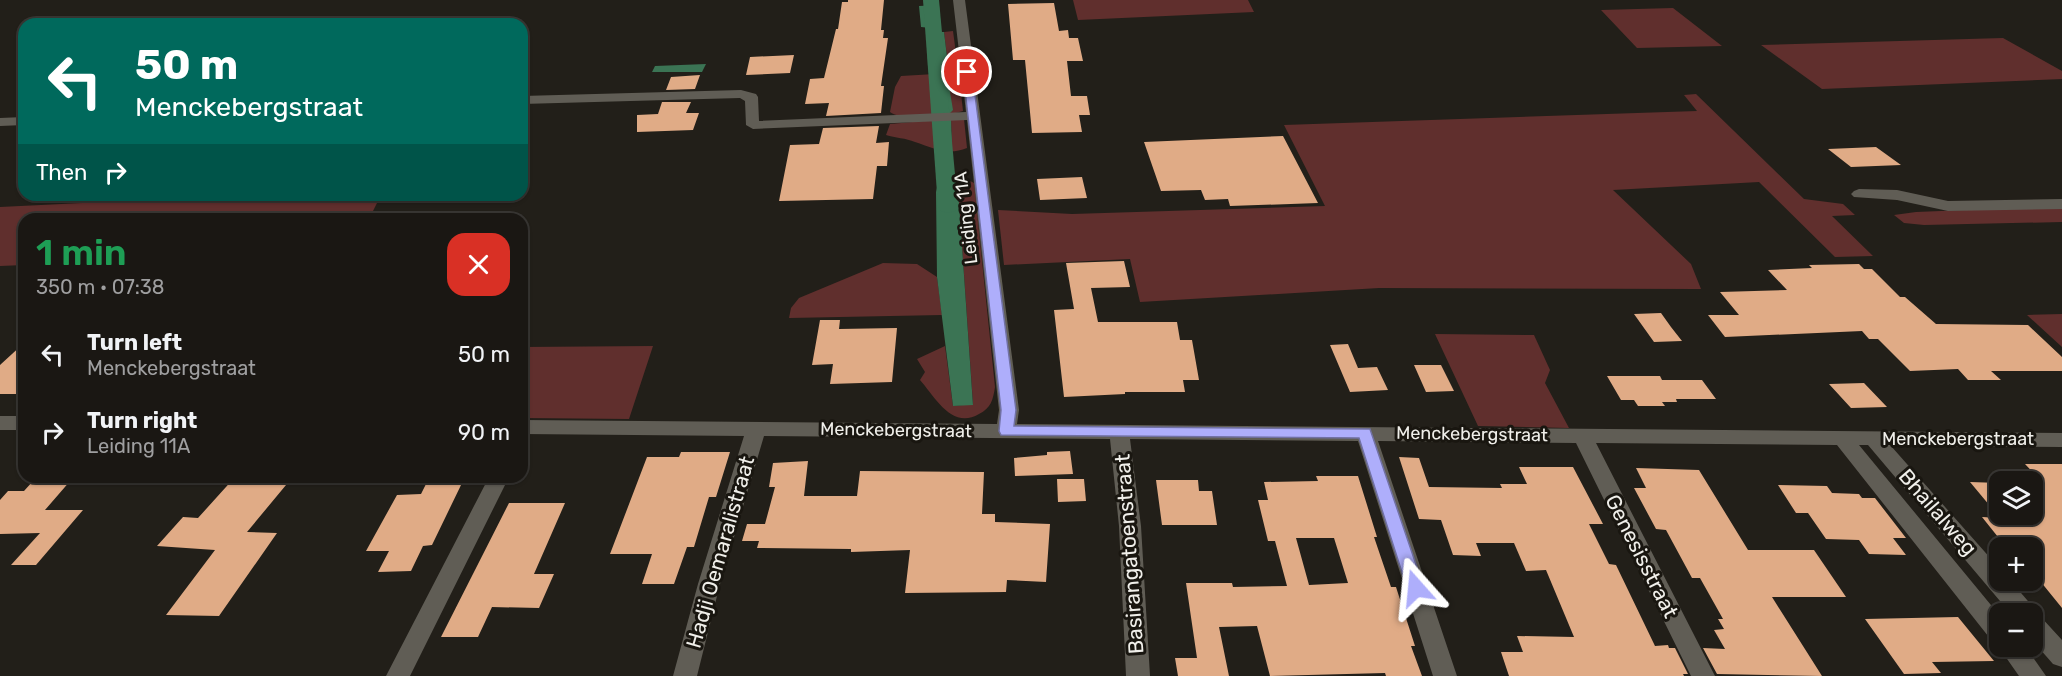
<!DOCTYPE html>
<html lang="en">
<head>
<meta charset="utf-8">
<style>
  :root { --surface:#1a1713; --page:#23201c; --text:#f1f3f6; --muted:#9f9fa0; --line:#383633 }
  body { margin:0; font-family:Rubik,sans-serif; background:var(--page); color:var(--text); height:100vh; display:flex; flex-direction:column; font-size:22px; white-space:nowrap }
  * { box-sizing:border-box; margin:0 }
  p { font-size:20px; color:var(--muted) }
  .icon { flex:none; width:33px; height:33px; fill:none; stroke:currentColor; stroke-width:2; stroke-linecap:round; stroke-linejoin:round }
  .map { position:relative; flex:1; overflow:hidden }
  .drawer { position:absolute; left:18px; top:213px; width:510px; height:270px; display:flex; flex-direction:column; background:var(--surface); border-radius:18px; box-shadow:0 2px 4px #0004,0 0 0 2px var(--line) }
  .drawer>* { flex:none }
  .guide { position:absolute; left:18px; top:18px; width:510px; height:183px; border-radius:18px; box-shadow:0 2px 4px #0004,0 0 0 2px var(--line); background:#00695c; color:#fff; overflow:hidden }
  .tools { position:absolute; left:1989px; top:471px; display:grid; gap:12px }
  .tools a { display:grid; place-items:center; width:54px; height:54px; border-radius:12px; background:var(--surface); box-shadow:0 2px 4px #0004,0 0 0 2px var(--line); font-size:30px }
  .pin { position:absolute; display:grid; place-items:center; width:51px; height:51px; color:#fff; margin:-26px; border:3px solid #fff; border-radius:50%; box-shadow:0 2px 6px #0007 }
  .me { position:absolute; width:66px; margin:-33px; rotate:342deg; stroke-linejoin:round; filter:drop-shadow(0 0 4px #0008) }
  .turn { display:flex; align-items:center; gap:21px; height:126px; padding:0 18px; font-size:27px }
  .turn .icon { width:78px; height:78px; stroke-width:2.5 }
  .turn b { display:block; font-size:42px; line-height:51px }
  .then { display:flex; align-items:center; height:57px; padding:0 18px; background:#0003; gap:12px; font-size:22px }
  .round { display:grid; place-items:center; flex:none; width:63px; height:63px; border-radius:18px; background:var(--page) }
  .headline { display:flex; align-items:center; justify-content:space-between; height:102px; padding:0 18px }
  h1 { font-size:36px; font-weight:600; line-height:45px; color:#1e9e55 }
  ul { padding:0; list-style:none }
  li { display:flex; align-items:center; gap:18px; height:78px; padding:0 18px }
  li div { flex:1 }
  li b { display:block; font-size:22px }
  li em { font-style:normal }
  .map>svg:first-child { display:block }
  .green { fill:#602f2d }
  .water { fill:#3b7454 }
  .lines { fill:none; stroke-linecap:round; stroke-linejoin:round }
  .canal { fill:#3b7454; fill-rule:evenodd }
  .building { fill:#e0ab86; fill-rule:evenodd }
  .minor { fill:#605d55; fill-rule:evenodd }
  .route { fill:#aeaefb; stroke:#7171a3; stroke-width:1.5 }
  .labels { text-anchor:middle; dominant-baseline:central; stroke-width:6; stroke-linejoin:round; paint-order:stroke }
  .street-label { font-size:18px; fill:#f0efea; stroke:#191610 }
  .near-street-label { font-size:21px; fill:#f0efea; stroke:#191610 }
</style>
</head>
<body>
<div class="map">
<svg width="2062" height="676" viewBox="0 0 2062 676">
  <rect width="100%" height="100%" fill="#221f19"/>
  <!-- green -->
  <path class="green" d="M1073,0h175l6,12 -176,8z
    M1673,8l49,38 -85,2 -36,-38z
    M953,31l5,38 -15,1 5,-5 -4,-33z
    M2003,38l59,33v8l-240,10 -61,-44z
    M957,73l2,2 4,36 -15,4 -1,-41z
    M935,74l-4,6 5,35c-14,0 -35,5 -46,-3l5,-25 6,-11z
    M1696,94l108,105 39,5 12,11 -23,1 41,40 -38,1 -76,-75 -146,8 78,74 10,25 -322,-1 -239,14 -10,-43 -126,6 -6,-55 74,4 253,-8 -41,-81 413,-14 -13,-16z
    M951,119h13l3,29c-19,8 -34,0 -52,-6 -9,-4 -20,-4 -29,-7l4,-11 45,-4 17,27z
    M957,174l17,9 21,204c-2,13 -4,21 -16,27 -27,16 -44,-17 -59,-34l5,-8 -8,-13 28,-13 8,60 20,-2z
    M246,195h135l-10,20 28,4h-375v46l-24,1v-59z
    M2062,206v16l-138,3 -20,-2 -10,-8 22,-3z
    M883,263l34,1 20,13 5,38 -153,3 2,-10 8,-10z
    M2062,314v33l-35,-32z
    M1435,334l99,1 16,35 -5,13 24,45 -91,-2z
    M653,346l-24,73 -107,-1v-71z"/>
  <!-- water -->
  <path class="water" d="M939,5l2,24 -20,-2 -2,-21z
    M927,32h17l4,33 -5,5 -9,1 -6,-4z
    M706,64l-4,8h-50l3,-6z
    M935,74h12l6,36 -5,5h-12l-3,-3 -2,-32z
    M951,119l1,29h-15l-2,-28z
    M957,174l16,231 -20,1 -16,-129 -1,-85 4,-17z"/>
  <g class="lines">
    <!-- canal -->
    <path class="canal" d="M923,0h16l19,207 -3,4 -7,2 -7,-2 -3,-4z"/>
  </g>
  <!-- building -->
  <path class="building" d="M848,0h36l-3,30h3l-1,8h5l-7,48h3l-3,27 -55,3 3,-13 -24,1 5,-25 14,-1 12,-49h2l4,-27h6z
    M1054,3l5,28 9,-1 1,8h9l5,23h-16l4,35h16l3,19h-11l3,17 -50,1 -7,-73h-12l-5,-56z
    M794,55l-4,18 -44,2 4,-18z
    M700,75l-5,14 -29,1 5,-13z
    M662,102h29l-5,11h13l-6,17 -56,2v-17l21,-1z
    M879,126l-3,17 13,-1 -2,24h-10l-4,33 -94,2 11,-56 29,-1 4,-16z
    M1283,136l35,67 -88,3 -2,-7 -23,1 -4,-10 -40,1 -17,-49z
    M1876,147l25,18 -50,2 -23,-18z
    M1082,177l5,21 -47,2 -3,-21z
    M1124,261l6,26 -39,1 7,34h79l3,18h12l7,40h-16l2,12h-60v2l-61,3 -10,-87 20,-1 -8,-46z
    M1859,264l5,5h8l28,28h5l31,27 92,1 34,32v14h-71l10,9h-33l-10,-11 -48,2 -32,-32h-9l-7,-8 -137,6 -17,-22h31l-19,-23 67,-2 -19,-20 44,-2 -3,-3z
    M1661,313l10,14 11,14 -28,1 -20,-28z
    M820,320h20l-1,9 58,-1 -5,54 -62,2 3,-20 -21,1z
    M24,343v51h-24v-29z
    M1348,344l10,24 19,-1 11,23 -38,2 -20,-47z
    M1414,365h27l13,26 -28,1z
    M1607,376h53l2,4h40l14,19h-40l1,3h-15l3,4h-27l-4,-6h-13z
    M1864,383l23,24 -36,1 -22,-24z
    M1070,451l3,23 -58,2 -1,-18 33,-3v-3z
    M681,452h49l-14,45h-7l-15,50h-7l-13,37h-32l10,-30h-42l37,-97h32z
    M1399,457l20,1 10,29 73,1 -2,-4h27l-8,-17h54l30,57h-14l20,40 7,1 39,81 13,-1 1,3h6l13,26h-5l1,2h-175l-8,-24h22l-6,-16 57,1 -28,-67 -20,1 -12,-28h-38l5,13 -28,-1 -12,-35 -22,-1z
    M808,461l-4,35h53l3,-25 124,1 -2,42h13v8l55,2 -4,58 -39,-2 -1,12 -101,1 5,-43 -59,2v-3l-94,-1 2,-7h-17l5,-17h18l10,-37h-6l4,-24z
    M2025,464h37v144l-30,-37v-28l-30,-1 -20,-25 18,1 -30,-36 30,1v31h32v-30l13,1z
    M1636,468l63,2 49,80h66l32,47h-74l50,79 -105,-2 -14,-26 22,1 -11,-19 10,-1 -6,-10h5l-23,-41h-8l-26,-48 -10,-1 -22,-41h12z
    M1316,476h42l19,61h-3l17,50h5l19,59h-4l11,30h-36l-1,-3 -115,3 -13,-50 -38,1 10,49h-51l-3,-18h22l-11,-75h46l1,4 54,-1 -12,-45h-7l-10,-41h10l-4,-18 54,-1zM1296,538h38l14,45 -39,2z
    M235,477l56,2 -44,53 30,1 -58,83 -53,-1 49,-65 -58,-4 26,-29 15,1z
    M1057,479h27l2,22 -28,1z
    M71,480l-26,30h38l-47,55h-25l29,-32 -40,1v-34l8,-9h16l9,-10z
    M1156,480h42l1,11h13l5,34h-55z
    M462,483l-30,62 -9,1 -12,25 -33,1 11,-21h-23l31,-56 24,-1 5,-10z
    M1778,485l49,1 5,7 27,1 3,4h13l31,40h-13l13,17 -37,-1 -10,-14 -33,-1 -18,-26h-12z
    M509,503h56l-31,71h20l-15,34 -47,-1 -14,30h-37z
    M1958,617l36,44 -62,1 9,11 -37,1 -39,-55z"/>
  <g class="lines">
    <!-- minor -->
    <path class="minor" d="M953,0h12l54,410 -2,14 1045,9v14l-171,-1 109,123v11h10l23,27 3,8 4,1 22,24v27l-9,-3 -21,-24v-26h-21l-143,-169h-9l141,171v30h25l21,30h-27l-21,-30 1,-2 -7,-3 -155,-196 -241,-2 119,233h-24l-115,-233 -198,-2 79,235h-24l-75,-235 -228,-2 11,87 9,150h-24l-7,-150 -9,-87 -346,-3 -44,148 -23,92h-24l25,-92 46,-148 -222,-2v-14l475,4 2,-14 -32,-290 -214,9 -7,-4 -1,-24 -5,-3 -218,6v-8l219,-6 15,4 2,3 1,24 207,-9z
      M24,117v8l-24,1v-8z
      M1859,189l38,1 51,11 114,-2v10l-114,2 -51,-11 -43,-3 -3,-3 3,-3z
      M0,416h24v14h-24z
      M489,477h20l-99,199h-24z"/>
  </g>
  <!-- route -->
  <path class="route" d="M967,69l5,3 44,338 -2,16 356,3 54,159 -2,5 -6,2 -6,-2 -3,-5 -48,-150 -358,-3 -2,-4 2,-21 -38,-338z"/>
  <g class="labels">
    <!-- street labels -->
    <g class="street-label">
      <text transform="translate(966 218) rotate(-97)">Leiding 11A</text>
      <text transform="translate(896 430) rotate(1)">Menckebergstraat</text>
      <text transform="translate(1472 434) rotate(1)">Menckebergstraat</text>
      <text x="1958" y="439">Menckebergstraat</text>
    </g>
    <!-- near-street labels -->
    <g class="near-street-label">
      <text transform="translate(1938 512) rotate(49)">Bhailalweg</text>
      <text transform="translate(720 552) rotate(-74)">Hadji Oemaralistraat</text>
      <text transform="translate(1129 554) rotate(-94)">Basirangatoenstraat</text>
      <text transform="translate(1642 556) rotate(63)">Genesisstraat</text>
    </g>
  </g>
</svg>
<div class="tools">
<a><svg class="icon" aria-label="layers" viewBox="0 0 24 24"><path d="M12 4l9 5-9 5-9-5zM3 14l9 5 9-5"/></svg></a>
<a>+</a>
<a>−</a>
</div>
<div class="pin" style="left:967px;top:72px;background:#d93025"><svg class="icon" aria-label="arrive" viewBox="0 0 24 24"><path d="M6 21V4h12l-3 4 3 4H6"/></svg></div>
<svg class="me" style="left:1416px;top:588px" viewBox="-20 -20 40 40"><path d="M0-17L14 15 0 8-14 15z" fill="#aeaefb" stroke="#fff" stroke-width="4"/></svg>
<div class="guide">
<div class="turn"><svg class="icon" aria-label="left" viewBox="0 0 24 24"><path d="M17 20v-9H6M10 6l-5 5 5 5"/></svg><div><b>50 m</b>Menckebergstraat</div></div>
<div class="then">Then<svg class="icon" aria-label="right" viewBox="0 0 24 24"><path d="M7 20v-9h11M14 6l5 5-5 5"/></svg></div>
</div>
<section class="drawer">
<div class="headline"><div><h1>1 min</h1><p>350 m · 07:38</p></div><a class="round" style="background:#d93025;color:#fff"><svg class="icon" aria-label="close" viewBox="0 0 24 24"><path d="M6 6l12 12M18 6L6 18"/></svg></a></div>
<ul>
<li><svg class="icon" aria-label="left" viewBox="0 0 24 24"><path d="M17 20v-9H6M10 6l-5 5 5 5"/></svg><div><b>Turn left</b><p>Menckebergstraat</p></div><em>50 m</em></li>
<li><svg class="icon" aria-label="right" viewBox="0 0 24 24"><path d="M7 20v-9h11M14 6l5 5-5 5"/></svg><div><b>Turn right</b><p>Leiding 11A</p></div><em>90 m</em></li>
</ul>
</section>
</div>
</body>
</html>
